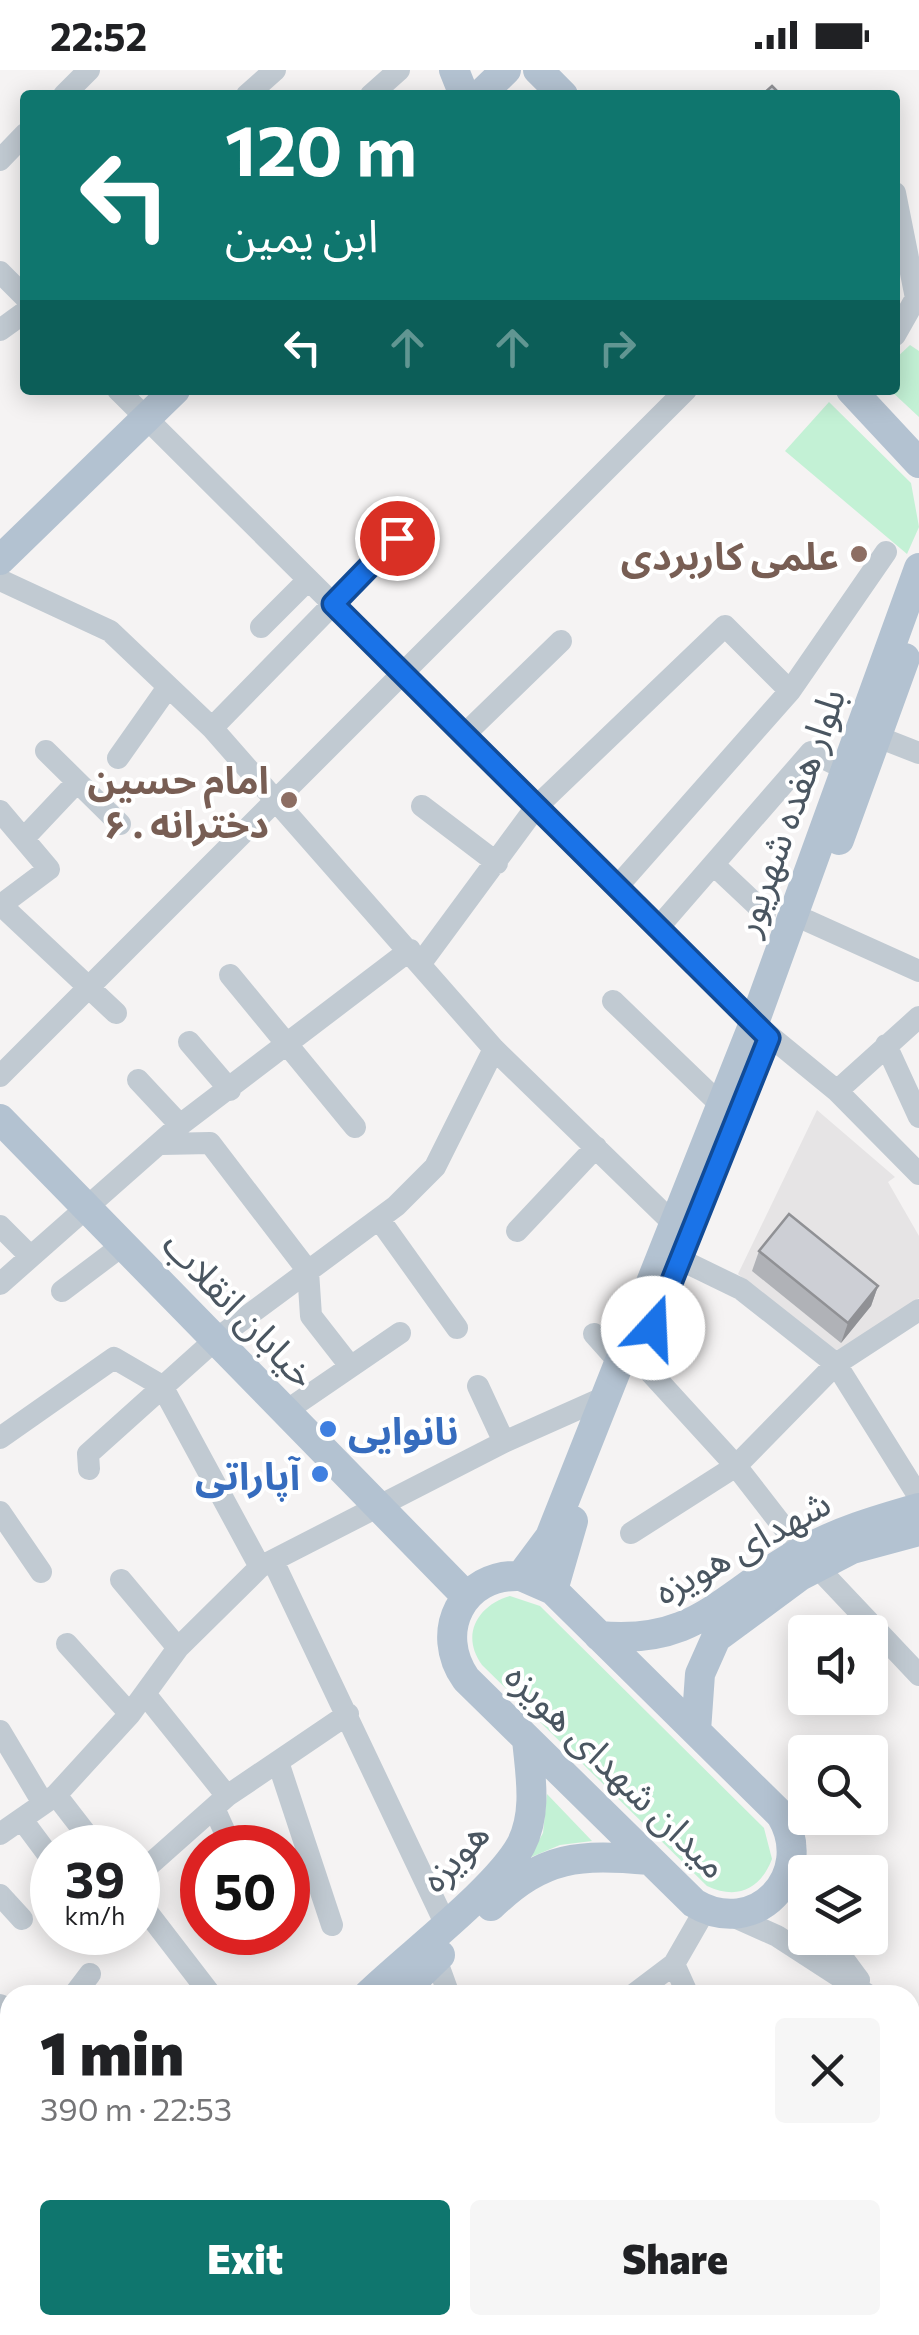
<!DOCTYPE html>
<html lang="en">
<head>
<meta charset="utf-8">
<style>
  :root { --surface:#fff; --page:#f6f6f6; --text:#202124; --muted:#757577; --accent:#0f766e }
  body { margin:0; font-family:Commissioner,"Noto Sans Arabic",sans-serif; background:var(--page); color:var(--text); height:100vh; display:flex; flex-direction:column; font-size:38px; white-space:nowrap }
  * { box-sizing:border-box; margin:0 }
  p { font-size:32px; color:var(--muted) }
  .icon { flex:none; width:55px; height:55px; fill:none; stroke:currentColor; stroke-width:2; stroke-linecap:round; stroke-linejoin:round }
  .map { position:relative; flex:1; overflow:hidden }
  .side { position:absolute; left:0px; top:1915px; width:920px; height:350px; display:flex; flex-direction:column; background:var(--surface); border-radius:30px 30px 0 0; box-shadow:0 5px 25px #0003 }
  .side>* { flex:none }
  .guide { position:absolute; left:20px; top:20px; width:880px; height:305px; border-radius:10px; box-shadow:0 5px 25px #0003; background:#0f766e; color:#fff; overflow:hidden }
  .buttons { position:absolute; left:788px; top:1545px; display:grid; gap:20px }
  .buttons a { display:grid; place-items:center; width:100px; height:100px; border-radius:10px; background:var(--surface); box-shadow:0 5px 25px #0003; font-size:50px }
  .speed { position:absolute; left:30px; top:1755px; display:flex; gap:20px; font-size:50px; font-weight:700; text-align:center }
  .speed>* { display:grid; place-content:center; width:130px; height:130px; border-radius:50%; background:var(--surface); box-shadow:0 5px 25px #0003; line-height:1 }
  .speed small { font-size:25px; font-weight:400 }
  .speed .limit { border:15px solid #d22; background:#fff; color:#111 }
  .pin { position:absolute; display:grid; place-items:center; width:85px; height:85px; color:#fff; margin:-42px; border:5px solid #fff; border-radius:50%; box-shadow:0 2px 10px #0007 }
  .me { position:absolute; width:110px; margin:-55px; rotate:20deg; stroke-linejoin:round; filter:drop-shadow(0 0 8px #0008) }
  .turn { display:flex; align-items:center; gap:35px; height:210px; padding:0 40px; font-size:45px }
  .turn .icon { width:130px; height:130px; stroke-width:2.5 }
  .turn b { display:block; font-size:70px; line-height:85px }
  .lanes { display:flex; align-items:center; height:95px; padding:0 40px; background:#0003; justify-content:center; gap:50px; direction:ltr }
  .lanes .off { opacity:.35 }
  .round { display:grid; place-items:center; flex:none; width:105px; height:105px; border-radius:10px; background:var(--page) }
  .summary { display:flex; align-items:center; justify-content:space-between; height:170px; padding:0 40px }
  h1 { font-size:60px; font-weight:800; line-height:75px }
  .primary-button { display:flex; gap:20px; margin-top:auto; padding:20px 40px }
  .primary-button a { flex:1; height:115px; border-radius:10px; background:var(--accent); color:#fff; font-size:40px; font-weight:800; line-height:115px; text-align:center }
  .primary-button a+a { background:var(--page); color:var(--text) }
  .status { display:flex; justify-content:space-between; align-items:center; height:70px; padding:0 50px; background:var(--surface); direction:ltr }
  .status svg { height:28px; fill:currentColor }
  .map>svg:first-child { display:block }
  .education { fill:#e6e4e5 }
  .green { fill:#c3f1d5 }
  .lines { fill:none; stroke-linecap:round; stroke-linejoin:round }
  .minor { stroke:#c1cad2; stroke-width:22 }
  .major { stroke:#b3c2d1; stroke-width:30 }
  .wall { fill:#b0b2b7 }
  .shaded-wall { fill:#909195 }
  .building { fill:#cdcfd5; stroke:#909195; stroke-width:2.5 }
  .route-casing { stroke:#114b97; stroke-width:25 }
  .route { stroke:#1a73e8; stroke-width:18 }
  .education-dot { fill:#8d6e63; stroke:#fff; stroke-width:4 }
  .shop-dot { fill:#3f7fe0; stroke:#fff; stroke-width:4 }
  .labels { text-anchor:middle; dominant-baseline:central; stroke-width:8; stroke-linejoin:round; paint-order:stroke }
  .education-label { font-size:38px; font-weight:bold; fill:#785e54; stroke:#fff; text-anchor:end }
  .street-label { font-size:38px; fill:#4a5661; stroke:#fff }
  .shop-label { font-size:38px; font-weight:bold; fill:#366cbe; stroke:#fff; text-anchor:start }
</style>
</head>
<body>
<div class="status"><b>22:52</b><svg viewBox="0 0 49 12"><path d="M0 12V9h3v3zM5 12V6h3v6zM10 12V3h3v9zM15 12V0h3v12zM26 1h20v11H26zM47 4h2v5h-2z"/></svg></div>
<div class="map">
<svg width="919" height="2265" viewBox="0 0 919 2265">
  <rect width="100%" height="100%" fill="#f5f3f3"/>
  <!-- education -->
  <path class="education" d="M817,1040l78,67 -7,5 31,54v62l-82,56 -99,-80z"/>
  <!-- green -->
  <path class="green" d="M910,275l9,6v66l-29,-27h5v-31z
    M829,332l82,81 8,44 -12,27 -122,-103z
    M510,1526l30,10 224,222 8,31c-12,31 -35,41 -65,27l-225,-221c-22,-30 -4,-60 28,-69z
    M547,1724l45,47 -32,4 -31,13 14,-25z"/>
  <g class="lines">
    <!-- minor -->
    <path class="minor" d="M64,25l25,-25
      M247,25l28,-25
      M371,25l28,-25
      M0,90l25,-26
      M895,123l21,105 -21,37
      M0,202l25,25
      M0,260l25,-18
      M118,320l636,633 83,68 82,83
      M0,510l110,51 102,97 282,321 179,174
      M261,557l47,-47
      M212,658l207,-212
      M464,665l97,-94
      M878,667l41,16
      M46,681l74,73
      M118,688l50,-71
      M422,736l75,57
      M0,741l49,58 -48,36 115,108
      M26,766l51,-54
      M714,795l51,48
      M617,817l173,-196 96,-139
      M808,851l111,50
      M658,858l153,-176 32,16
      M421,893l115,-156 189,-181 65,65
      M230,905l125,152
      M613,931l109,105
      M189,972l41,48
      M886,975l33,72
      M0,1006l686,-686
      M138,1010l42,45
      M837,1021l82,-74
      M162,1074l48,-1 98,128 3,45 39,50
      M379,1149l78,109
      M0,1156l29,29
      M517,1161l79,-84
      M679,1189l62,30 95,75 83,133
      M0,1214l180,-159 230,-175
      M62,1221l61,-46
      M594,1264l25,28
      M641,1292l95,104 66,85
      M162,1316l98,181
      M478,1316l26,56
      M286,1341l114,-78
      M0,1368l114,-80 48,28
      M89,1399l-1,-15 127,-114 181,-134 39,-39 59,-118
      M0,1442l41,60
      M631,1463l105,-67 100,-102 83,-54
      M274,1493l171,360
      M817,1497l102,108
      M121,1510l57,68
      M67,1574l63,70
      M145,1624l82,102
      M0,1661l43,72
      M278,1692l54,163
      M56,1725l41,53
      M214,1738l18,40
      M23,1751l29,39
      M0,1764l56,-39 74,-81 48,-66 82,-81 244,-125 101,-45
      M793,1792l12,28
      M138,1805l89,-79 121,-82
      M0,1825l22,24
      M138,1830l73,95
      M730,1845l47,21 91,59
      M828,1868l31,42
      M436,1889l13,36
      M674,1894l14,31
      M74,1925l16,-21
      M633,1925l41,-31 31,-54
      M0,1935l10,6
      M910,1963l9,9
      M0,1995l10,-8
      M910,2021l9,-9
      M0,2064l10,10
      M910,2102l9,22
      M306,2255l6,10
      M444,2255l11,10
      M557,2255l2,10
      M675,2255l4,10
      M833,2255l5,10
      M264,2265l13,-10
      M515,2265l8,-10"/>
    <!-- major -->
    <path class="major" d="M454,0l10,25
      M538,0l25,25
      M480,25l26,-25
      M851,320l68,73
      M0,490l175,-170
      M839,770l66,-182
      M0,1049l466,477
      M521,1506l29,-39 204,-514 165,-455
      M521,1506l32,14 228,225c36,60 -26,125 -87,88l-228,-224c-33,-47 -4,-106 55,-103z
      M553,1520l20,-69
      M599,1566c97,9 121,-39 198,-82 39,-22 80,-34 122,-46
      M696,1661l4,-57 16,-36 84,-62 52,-27 67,-18
      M491,1836c53,-51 88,-52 159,-46
      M368,1925c39,-38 129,-106 153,-150 17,-33 9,-72 6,-106
      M399,1925l41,-40
      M13,2265l10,-10
      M48,2265l11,-10"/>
  </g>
  <!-- wall -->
  <path class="wall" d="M759,1181l119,35 -7,20 -30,37 -89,-72z"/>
  <!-- shaded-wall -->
  <path class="shaded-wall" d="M878,1216l-7,20 -30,37 7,-20z"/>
  <!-- building -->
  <path class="building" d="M772,16l9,9h-19z
    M789,1144l89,72 -30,37 -89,-72z"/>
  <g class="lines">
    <defs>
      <path id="route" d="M397,468l-64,66 436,434 -116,290"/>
    </defs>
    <!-- route casing -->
    <use href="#route" class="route-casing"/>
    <!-- route -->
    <use href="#route" class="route"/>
  </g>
  <!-- markers -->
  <g class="education-dot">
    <circle cx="859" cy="484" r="10"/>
    <circle cx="289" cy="730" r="10"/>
  </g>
  <g class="shop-dot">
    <circle cx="328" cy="1359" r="10"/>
    <circle cx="320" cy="1404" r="10"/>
  </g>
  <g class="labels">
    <!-- education labels -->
    <g class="education-label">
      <text x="839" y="484">علمی کاربردی</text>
      <text x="269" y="708">امام حسین<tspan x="269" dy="44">۶ . دخترانه</tspan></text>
    </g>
    <!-- street labels -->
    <g class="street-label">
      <text transform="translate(787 741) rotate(-70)">بلوار هفده شهریور</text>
      <text transform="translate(241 1238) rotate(46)">خیابان انقلاب</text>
      <text transform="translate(741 1475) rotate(-29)">شهدای هویزه</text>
      <text transform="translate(618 1699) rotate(44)">میدان شهدای هویزه</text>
      <text transform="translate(453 1785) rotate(-47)">هویزه</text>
    </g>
    <!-- shop labels -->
    <g class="shop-label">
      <text x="348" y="1359">نانوایی</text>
      <text x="300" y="1404" text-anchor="end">آپاراتی</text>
    </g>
  </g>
</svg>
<div class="buttons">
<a><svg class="icon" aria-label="sound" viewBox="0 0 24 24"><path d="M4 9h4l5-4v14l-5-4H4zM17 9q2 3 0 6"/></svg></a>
<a><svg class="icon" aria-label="search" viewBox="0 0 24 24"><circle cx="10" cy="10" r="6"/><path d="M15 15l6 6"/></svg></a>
<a><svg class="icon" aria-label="layers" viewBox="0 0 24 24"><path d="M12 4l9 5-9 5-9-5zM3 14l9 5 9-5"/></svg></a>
</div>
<div class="speed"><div>39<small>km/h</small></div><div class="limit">50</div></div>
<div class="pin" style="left:397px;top:468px;background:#d93025"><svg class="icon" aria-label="arrive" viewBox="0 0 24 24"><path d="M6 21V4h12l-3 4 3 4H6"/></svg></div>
<svg class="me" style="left:653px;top:1258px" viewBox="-20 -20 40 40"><circle r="19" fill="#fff"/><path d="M0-13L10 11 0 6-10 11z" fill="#1a73e8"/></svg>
<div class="guide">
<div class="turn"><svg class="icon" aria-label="left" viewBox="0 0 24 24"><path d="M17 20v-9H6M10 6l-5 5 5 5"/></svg><div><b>120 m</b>ابن یمین</div></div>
<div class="lanes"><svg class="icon" aria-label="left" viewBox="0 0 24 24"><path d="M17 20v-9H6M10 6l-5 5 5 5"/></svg><svg class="icon off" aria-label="ahead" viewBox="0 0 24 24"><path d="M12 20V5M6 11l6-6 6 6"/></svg><svg class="icon off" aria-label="ahead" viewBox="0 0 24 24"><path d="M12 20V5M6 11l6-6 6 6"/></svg><svg class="icon off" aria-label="right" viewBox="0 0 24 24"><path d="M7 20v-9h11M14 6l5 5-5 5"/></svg></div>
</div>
<section class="side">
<div class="summary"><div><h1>1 min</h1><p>390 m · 22:53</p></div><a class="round"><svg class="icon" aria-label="close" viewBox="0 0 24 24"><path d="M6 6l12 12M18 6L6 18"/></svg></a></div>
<div class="primary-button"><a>Exit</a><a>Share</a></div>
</section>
</div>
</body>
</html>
